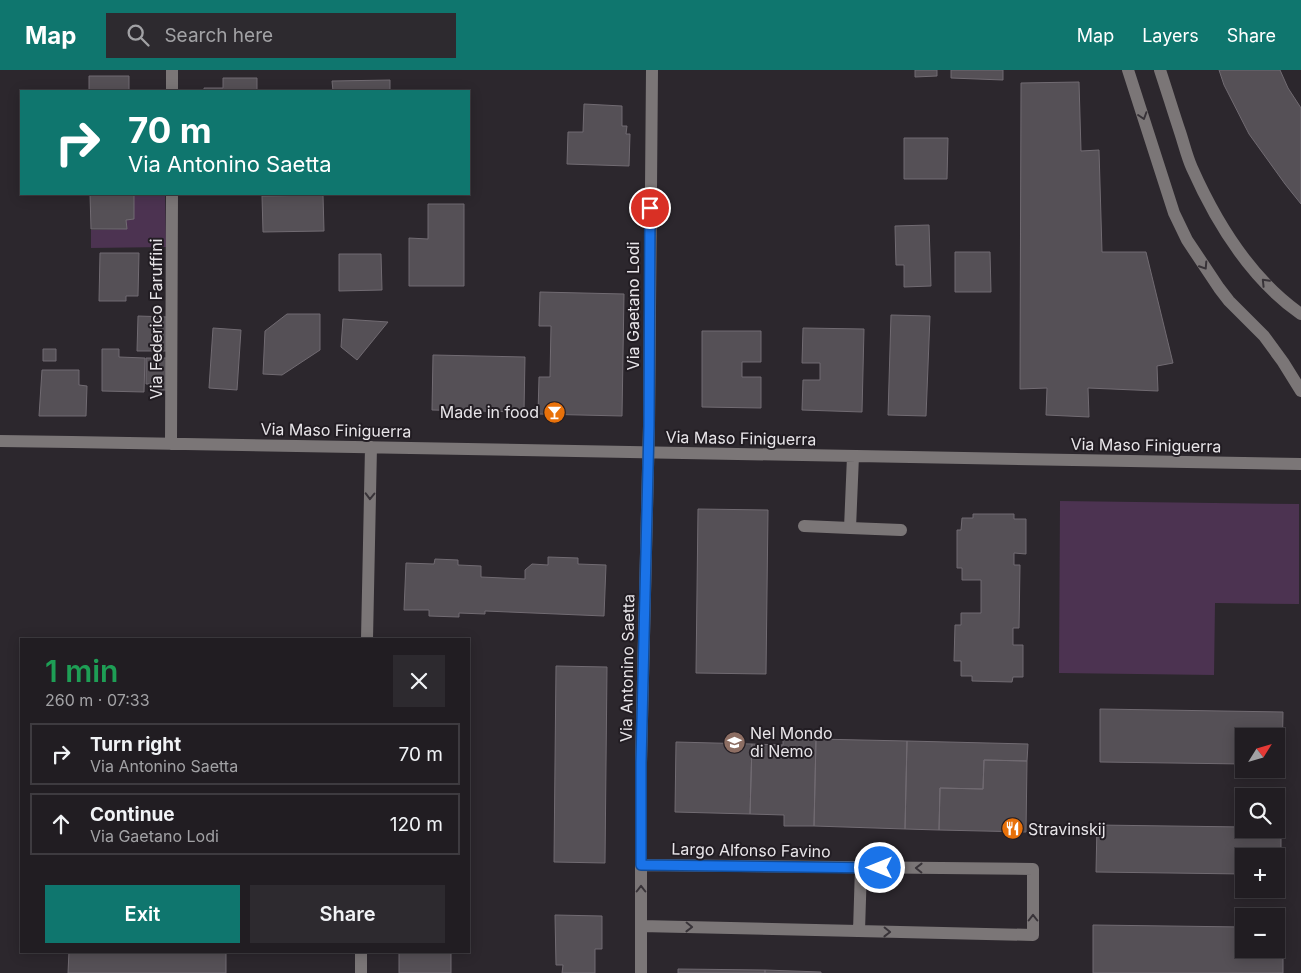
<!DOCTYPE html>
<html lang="en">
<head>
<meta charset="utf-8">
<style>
  :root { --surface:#211d22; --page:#2d2a2f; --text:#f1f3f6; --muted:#a2a2a5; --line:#3e3b40; --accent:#0f766e }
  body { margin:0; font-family:Inter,sans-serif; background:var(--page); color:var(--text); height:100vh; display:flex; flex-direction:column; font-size:19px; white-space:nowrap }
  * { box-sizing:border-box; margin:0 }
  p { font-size:16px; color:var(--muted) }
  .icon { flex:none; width:28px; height:28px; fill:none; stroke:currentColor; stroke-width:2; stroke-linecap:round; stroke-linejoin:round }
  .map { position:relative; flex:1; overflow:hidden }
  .side { position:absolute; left:20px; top:568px; width:450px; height:315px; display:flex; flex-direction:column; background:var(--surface); border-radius:0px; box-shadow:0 2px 12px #0003,0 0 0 1px var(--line) }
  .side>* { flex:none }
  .hud { position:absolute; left:20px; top:20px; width:450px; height:105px; border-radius:0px; box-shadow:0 2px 12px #0003,0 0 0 1px var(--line); background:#0f766e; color:#fff; overflow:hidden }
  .needle { width:32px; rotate:53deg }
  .buttons { position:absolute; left:1235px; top:658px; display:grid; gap:10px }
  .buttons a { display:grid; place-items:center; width:50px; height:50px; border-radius:0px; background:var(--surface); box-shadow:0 2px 12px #0003,0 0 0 1px var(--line); font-size:25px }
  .pin { position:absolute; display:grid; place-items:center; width:42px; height:42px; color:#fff; margin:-21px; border:2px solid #fff; border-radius:50%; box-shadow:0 1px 5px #0007 }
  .me { position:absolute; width:55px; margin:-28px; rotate:270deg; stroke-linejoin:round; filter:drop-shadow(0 0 4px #0008) }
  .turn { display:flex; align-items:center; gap:18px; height:105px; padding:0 25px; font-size:22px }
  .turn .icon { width:65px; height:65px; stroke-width:2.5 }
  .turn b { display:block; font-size:35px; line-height:42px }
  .round { display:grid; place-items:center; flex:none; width:52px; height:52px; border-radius:0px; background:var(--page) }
  .headline { display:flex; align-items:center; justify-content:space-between; height:85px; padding:0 25px }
  h1 { font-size:30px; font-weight:600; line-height:38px; color:#1e9e55 }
  .primary-button { display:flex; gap:10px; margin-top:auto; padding:10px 25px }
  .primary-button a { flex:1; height:58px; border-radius:0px; background:var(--accent); color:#fff; font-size:20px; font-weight:600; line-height:58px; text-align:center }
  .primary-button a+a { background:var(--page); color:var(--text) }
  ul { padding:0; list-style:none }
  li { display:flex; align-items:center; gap:15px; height:62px; margin:0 10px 8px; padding:0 15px; border:2px solid var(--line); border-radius:0px }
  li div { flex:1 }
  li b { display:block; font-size:19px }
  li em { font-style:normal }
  header { display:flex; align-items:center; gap:30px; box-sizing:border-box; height:70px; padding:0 25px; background:var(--accent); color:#fff }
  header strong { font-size:24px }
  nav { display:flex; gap:28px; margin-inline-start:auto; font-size:18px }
  .search { width:350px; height:45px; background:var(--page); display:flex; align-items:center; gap:12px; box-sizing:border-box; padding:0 18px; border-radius:0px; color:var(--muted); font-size:19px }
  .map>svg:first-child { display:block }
  .green { fill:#4c3351 }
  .building { fill:#555056; stroke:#716b72 }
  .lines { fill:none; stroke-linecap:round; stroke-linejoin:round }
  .minor { stroke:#7b7677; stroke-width:12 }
  .oneway { stroke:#383338 }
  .route-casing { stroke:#114b97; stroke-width:12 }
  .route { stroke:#1a73e8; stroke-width:9 }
  .labels { text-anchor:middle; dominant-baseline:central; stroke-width:4; stroke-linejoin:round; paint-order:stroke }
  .street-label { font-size:16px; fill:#e8e5e9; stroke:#221d23 }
  .poi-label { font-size:16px; fill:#e8e5e9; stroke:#221d23; text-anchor:start }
</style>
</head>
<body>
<header>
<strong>Map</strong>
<div class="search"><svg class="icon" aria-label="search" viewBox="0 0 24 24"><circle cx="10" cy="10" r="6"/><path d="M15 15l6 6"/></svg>Search here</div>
<nav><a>Map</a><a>Layers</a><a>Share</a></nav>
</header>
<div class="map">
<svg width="1301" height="903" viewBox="0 0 1301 903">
  <rect width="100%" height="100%" fill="#2c272d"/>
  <!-- green -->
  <path class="green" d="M134,124h31l1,53 -75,1v-18l35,-1v-9l8,-1z
    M1060,431l239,3v100l-84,-1 -1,72 -155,-2z"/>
  <!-- building -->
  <path class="building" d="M915,0h22v6l-22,1z
    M951,0h52v10l-52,-2z
    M1219,0h61l8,18 13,20v96l-16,-20 -36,-50 -25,-49z
    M89,6h40v15h-40z
    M223,8h34v13h-53v-3h19z
    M390,10v11h-57l-1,-10z
    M1079,12l2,69 18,-1 3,102h44l27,111 -16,3 1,25 -70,-3 1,29 -43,-2 1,-27 -27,1 1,-306z
    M584,34l38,2v20h5l-1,8h4l-1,32 -62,-2 1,-32h15z
    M904,68h44l-1,41h-43z
    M90,124h44v25l-8,1 1,9h-36z
    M323,125l1,36 -61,1 -1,-36z
    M428,134h36v82h-55v-48l19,1z
    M929,155l2,61 -27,1v-22h-8l-1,-39z
    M955,182h35l1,40h-36z
    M100,183h39l-1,43h-12v5h-27z
    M339,184h42l1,36 -43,1z
    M540,222l84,2 -2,122 -84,-2 1,-37h11l1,-51h-12z
    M287,244h33v36l-38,25 -19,-1 2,-43z
    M891,245l39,1 -4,100 -38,-1z
    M138,246l30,1v34h-31z
    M343,249l45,3 -31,38 -16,-13z
    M213,258l28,2 -4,60 -28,-2z
    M803,258l61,1 -2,83 -60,-2 1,-30h17v-17h-18z
    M702,261h59v31h-19v15h19v31l-59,-1z
    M43,279h13v12h-13z
    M102,279h17v8l26,1 -1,34 -42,-1z
    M433,285l92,2 -1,55 -92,-2z
    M146,288h24v32h-15v-6h-9z
    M42,300h37v15l8,1 -1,30h-47z
    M698,439l70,1 -2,164 -70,-1z
    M973,444h41v5h12v35l-12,-1v12h6l-1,63h-6v17h10v32h-10l-1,5 -40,-1v-5h-11v-15h-7l1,-36h6v-12h20v-33h-19v-12h-5v-38h4l1,-12h11z
    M548,487l30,1v6l28,1 -2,51 -119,-5v3l-26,-1v4l-30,-1v-6h-25l2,-47 28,1 1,-5 23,1v5l23,1v11l44,2v-9l7,-6 16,1z
    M556,596l51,1 -2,196 -51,-1z
    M1100,639l183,3 -1,52h-6v-28h-32v28l-144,-2z
    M783,668l33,1 -2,87h-30v-11l-34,-1 2,-70 31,1z
    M816,669l91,2 -2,88 -91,-3z
    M907,671l121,3 -1,17 -43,-1 -1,29 -43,-1 -1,42 -34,-1z
    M676,672l76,2 -2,70 -75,-2z
    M984,690l43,1 -1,71 -87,-2 1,-42 43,1z
    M1097,755l147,2v2l37,-1v47l-5,-1v-18h-32v18l-148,-2z
    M555,845l47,1v33h-7v24h-33l1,-8h-7z
    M1093,855l151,2v22h32v-21h7v45h-190z
    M69,881h157v22h-158z
    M399,881h48v2h4v20h-52z
    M678,899l87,1v3h-87z
    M765,900l56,2v1h-56z"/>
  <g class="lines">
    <!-- minor -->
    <path class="minor" d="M1128,0l46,143 13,27 32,48 10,13 35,35 19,26 18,29
      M1160,0c7,21 13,41 20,62 4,12 7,25 12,36 24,54 60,112 109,146
      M172,21v-21
      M0,371l72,1 1229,22
      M171,374l1,-250
      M853,386l-3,72 51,2
      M804,456l46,2
      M367,569l4,-192
      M641,856l392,9v-66l-392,-4
      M859,861l2,-64
      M361,903v-22
      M641,903v-210l8,-337 3,-356"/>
  </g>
  <!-- one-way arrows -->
  <defs><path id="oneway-chevron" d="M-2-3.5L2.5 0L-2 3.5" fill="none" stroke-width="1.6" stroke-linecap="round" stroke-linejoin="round" transform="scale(1.25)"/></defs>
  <g class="oneway">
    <use href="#oneway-chevron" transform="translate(1143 46) rotate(72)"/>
    <use href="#oneway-chevron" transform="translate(1204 196) rotate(57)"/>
    <use href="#oneway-chevron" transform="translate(1265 212) rotate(-134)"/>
    <use href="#oneway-chevron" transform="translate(370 426) rotate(91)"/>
    <use href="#oneway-chevron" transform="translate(919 798) rotate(-179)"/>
    <use href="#oneway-chevron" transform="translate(641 819) rotate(-90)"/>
    <use href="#oneway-chevron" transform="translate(1033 848) rotate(-90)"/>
    <use href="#oneway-chevron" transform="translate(689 857) rotate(1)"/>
    <use href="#oneway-chevron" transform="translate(887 862) rotate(1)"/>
  </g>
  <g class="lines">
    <defs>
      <path id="route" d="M650,138l-1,218 -8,337v102l239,3"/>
    </defs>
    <!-- route casing -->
    <use href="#route" class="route-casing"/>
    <!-- route -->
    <use href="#route" class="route"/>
  </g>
  <!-- icons -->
  <defs>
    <symbol id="bar-disc" viewBox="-11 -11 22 22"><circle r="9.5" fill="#e8710a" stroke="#221d23"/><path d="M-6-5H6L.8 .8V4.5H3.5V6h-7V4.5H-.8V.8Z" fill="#fff"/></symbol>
    <symbol id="school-disc" viewBox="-11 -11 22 22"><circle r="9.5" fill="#8d6e63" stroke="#221d23"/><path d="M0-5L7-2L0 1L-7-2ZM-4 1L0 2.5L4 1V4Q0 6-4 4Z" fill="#fff"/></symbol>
    <symbol id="restaurant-disc" viewBox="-11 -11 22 22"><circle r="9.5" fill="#e8710a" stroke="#221d23"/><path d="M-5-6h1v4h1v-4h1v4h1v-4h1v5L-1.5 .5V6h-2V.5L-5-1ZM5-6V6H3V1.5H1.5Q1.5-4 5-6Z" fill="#fff"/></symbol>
  </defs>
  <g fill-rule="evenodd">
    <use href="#bar-disc" x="542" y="330" width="25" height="25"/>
    <use href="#school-disc" x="722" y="660" width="25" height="25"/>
    <use href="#restaurant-disc" x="1000" y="746" width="25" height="25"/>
  </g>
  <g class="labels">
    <!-- street labels -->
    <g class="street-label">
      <text transform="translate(633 236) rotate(-90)">Via Gaetano Lodi</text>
      <text transform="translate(156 249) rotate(-90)">Via Federico Faruffini</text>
      <text transform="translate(336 360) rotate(1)">Via Maso Finiguerra</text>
      <text transform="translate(741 368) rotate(1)">Via Maso Finiguerra</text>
      <text transform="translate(1146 375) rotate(1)">Via Maso Finiguerra</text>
      <text transform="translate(627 598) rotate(-89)">Via Antonino Saetta</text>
      <text transform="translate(751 780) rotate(1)">Largo Alfonso Favino</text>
    </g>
    <!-- poi labels -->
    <g class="poi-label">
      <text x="539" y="342" text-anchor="end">Made in food</text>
      <text x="750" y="663">Nel Mondo<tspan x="750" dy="18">di Nemo</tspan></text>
      <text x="1028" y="759">Stravinskij</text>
    </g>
  </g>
</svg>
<div class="buttons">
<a><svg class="needle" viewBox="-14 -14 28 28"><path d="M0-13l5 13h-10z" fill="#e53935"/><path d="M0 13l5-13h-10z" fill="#a2a2a5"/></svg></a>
<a><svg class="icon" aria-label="search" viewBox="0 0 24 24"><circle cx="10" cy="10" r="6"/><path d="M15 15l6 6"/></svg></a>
<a>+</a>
<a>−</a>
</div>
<div class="pin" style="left:650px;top:138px;background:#d93025"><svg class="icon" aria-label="arrive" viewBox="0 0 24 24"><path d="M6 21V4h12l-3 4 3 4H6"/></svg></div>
<svg class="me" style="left:880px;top:798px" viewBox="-20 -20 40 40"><circle r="17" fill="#1a73e8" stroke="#fff" stroke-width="3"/><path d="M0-11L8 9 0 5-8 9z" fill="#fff"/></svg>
<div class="hud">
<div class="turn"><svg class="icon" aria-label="right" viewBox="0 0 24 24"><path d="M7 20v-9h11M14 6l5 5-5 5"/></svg><div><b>70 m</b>Via Antonino Saetta</div></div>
</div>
<section class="side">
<div class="headline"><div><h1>1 min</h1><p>260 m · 07:33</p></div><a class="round"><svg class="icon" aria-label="close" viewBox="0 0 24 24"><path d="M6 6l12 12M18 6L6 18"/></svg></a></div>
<ul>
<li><svg class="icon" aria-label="right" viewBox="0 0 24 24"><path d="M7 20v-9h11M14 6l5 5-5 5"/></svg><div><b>Turn right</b><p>Via Antonino Saetta</p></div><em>70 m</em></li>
<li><svg class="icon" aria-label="ahead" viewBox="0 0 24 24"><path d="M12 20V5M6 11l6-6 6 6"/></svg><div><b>Continue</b><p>Via Gaetano Lodi</p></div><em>120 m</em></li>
</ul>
<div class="primary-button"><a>Exit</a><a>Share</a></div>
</section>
</div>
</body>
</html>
